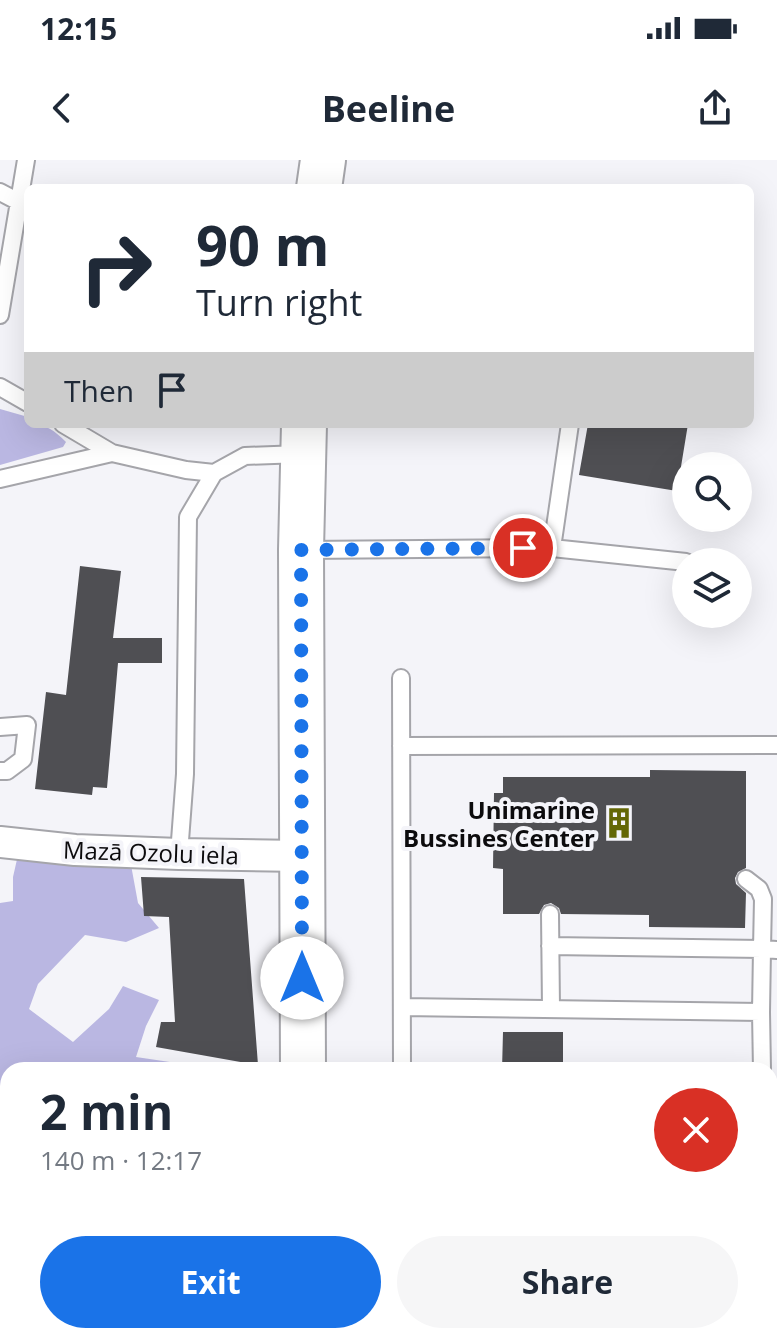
<!DOCTYPE html>
<html lang="en">
<head>
<meta charset="utf-8">
<style>
  :root { --surface:#fff; --page:#f6f6f7; --text:#1f2937; --muted:#747a83; --accent:#1a73e8 }
  body { margin:0; font-family:"Open Sans",sans-serif; background:var(--page); color:var(--text); height:100vh; display:flex; flex-direction:column; font-size:30px; white-space:nowrap }
  * { box-sizing:border-box; margin:0 }
  p { font-size:26px; color:var(--muted) }
  .icon { flex:none; width:44px; height:44px; fill:none; stroke:currentColor; stroke-width:2; stroke-linecap:round; stroke-linejoin:round }
  .map { position:relative; flex:1; overflow:hidden }
  .drawer { position:absolute; left:0px; top:902px; width:778px; height:282px; display:flex; flex-direction:column; background:var(--surface); border-radius:24px 24px 0 0; box-shadow:0 8px 32px #0002 }
  .drawer>* { flex:none }
  .guide { position:absolute; left:24px; top:24px; width:730px; height:244px; border-radius:12px; box-shadow:0 8px 32px #0002; background:#fff; color:var(--text); overflow:hidden }
  .controls { position:absolute; left:672px; top:292px; display:grid; gap:16px }
  .controls a { display:grid; place-items:center; width:80px; height:80px; border-radius:50%; background:var(--surface); box-shadow:0 8px 32px #0002; font-size:40px }
  .pin { position:absolute; display:grid; place-items:center; width:68px; height:68px; color:#fff; margin:-34px; border:4px solid #fff; border-radius:50%; box-shadow:0 2px 8px #0007 }
  .me { position:absolute; width:88px; margin:-44px; rotate:0deg; stroke-linejoin:round; filter:drop-shadow(0 0 6px #0008) }
  .turn { display:flex; align-items:center; gap:28px; height:168px; padding:0 40px; font-size:36px }
  .turn .icon { width:104px; height:104px; stroke-width:2.5 }
  .turn b { display:block; font-size:56px; line-height:68px }
  .then { display:flex; align-items:center; height:76px; padding:0 40px; background:#0003; gap:16px; font-size:30px }
  .round { display:grid; place-items:center; flex:none; width:84px; height:84px; border-radius:42px; background:var(--page) }
  .summary { display:flex; align-items:center; justify-content:space-between; height:136px; padding:0 40px }
  h1 { font-size:48px; font-weight:700; line-height:60px }
  .action { display:flex; gap:16px; margin-top:auto; padding:16px 40px }
  .action a { flex:1; height:92px; border-radius:48px; background:var(--accent); color:#fff; font-size:32px; font-weight:700; line-height:92px; text-align:center }
  .action a+a { background:var(--page); color:var(--text) }
  .status { display:flex; justify-content:space-between; align-items:center; height:56px; padding:0 40px; background:var(--surface); direction:ltr }
  .status svg { height:22px; fill:currentColor }
  header { display:flex; justify-content:space-between; align-items:center; height:104px; padding:0 40px; background:var(--surface); font-size:36px; font-weight:700 }
  .map>svg:first-child { display:block }
  .forest { fill:#bab7e2 }
  .building { fill:#4f4f53 }
  .lines { fill:none; stroke-linecap:round; stroke-linejoin:round }
  .lane-casing { stroke:#a5a5aa; stroke-width:20 }
  .street-casing { stroke:#a5a5aa; stroke-width:34 }
  .primary-casing { stroke:#a5a5aa; stroke-width:48 }
  .lane { stroke:#fff; stroke-width:16 }
  .street { stroke:#fff; stroke-width:30 }
  .primary { stroke:#fff; stroke-width:44 }
  .route { stroke:#1a73e8; stroke-width:14; stroke-dasharray:0 25.2 }
  .labels { text-anchor:middle; dominant-baseline:central; stroke-width:8; stroke-linejoin:round; paint-order:stroke }
  .poi-label { font-size:24px; font-weight:bold; fill:#0c0b0d; stroke:#f4f4f9; text-anchor:end }
  .street-label { font-size:24px; fill:#0c0b0d; stroke:#f4f4f9 }
</style>
</head>
<body>
<div class="status"><b>12:15</b><svg viewBox="0 0 49 12"><path d="M0 12V9h3v3zM5 12V6h3v6zM10 12V3h3v9zM15 12V0h3v12zM26 1h20v11H26zM47 4h2v5h-2z"/></svg></div>
<header><svg class="icon" aria-label="back" viewBox="0 0 24 24"><path d="M15 5l-7 7 7 7"/></svg>Beeline<svg class="icon" aria-label="share" viewBox="0 0 24 24"><path d="M12 15V3M7 8l5-5 5 5M5 13v7h14v-7"/></svg></header>
<div class="map">
<svg width="777" height="1183" viewBox="0 0 777 1183">
  <rect width="100%" height="100%" fill="#f4f4f9"/>
  <!-- forest -->
  <path class="forest" d="M0,249l28,8v7c18,0 26,6 38,18l-3,5 -63,18z
    M18,695l113,10 7,38 21,25 -33,14 -41,-7 -47,49 -9,25 44,33 36,-33 14,-23 36,14 -13,26 -10,31 88,13h-216v266h29l2,7h-39v-440l13,-2v-24z
    M129,1176h118l-1,7h-114z"/>
  <!-- building -->
  <path class="building" d="M588,264h100l-11,67 -98,-16z
    M80,406l41,5 -8,67h49v25h-44l-11,125 -14,-1 -1,8 -57,-6 11,-97 20,3z
    M650,610l96,1v97l-8,4 -3,6 1,6 10,9 -1,35 -96,-1v-12l-88,-1 -2,-6 -8,-5 -7,2 -5,9h-36v-45l-10,-1 1,-75h9v-16h147z
    M141,717l103,2 14,186 -102,-18 5,-25h14l-6,-105 -25,-1z
    M503,872h60v38h-61z"/>
  <g class="lines">
    <defs>
      <path id="lane" d="M0,32l19,10
        M0,155l26,-155
        M0,227l28,16
        M63,264l49,29
        M0,319l112,-26 74,17 28,3
        M552,388l18,-124
        M303,390l249,-2 134,14
        M401,518l1,392
        M0,567l27,-2 -4,34 -16,12h-7
        M401,586l376,-1
        M179,694l6,-80 3,-257 26,-44 31,-17 56,-2
        M550,754l1,94
        M550,786l212,3 1,-50 -4,-10 -13,-10
        M402,847l359,5 1,-63 15,1
        M761,852l1,58
        M770,1146h7
        M589,1176v7
        M761,1183v-7"/>
      <path id="street" d="M0,682l75,8 104,4 123,2"/>
      <path id="primary" d="M319,28l4,-28
        M303,910l-2,-520 3,-126
        M304,1176v7"/>
    </defs>
    <!-- lane casing -->
    <use href="#lane" class="lane-casing"/>
    <!-- street casing -->
    <use href="#street" class="street-casing"/>
    <!-- primary casing -->
    <use href="#primary" class="primary-casing"/>
    <!-- lane -->
    <use href="#lane" class="lane"/>
    <!-- street -->
    <use href="#street" class="street"/>
    <!-- primary -->
    <use href="#primary" class="primary"/>
  </g>
  <g class="lines">
    <!-- route -->
    <path class="route" d="M302,818l-1,-428 222,-2"/>
  </g>
  <!-- icons -->
  <defs>
    <symbol id="building-bare" viewBox="-9 -9 18 18"><path d="M-4-6H4V6H1V3H-1V6H-4ZM-2.5-4.3h1.7v1.8h-1.7ZM.8-4.3h1.7v1.8H.8ZM-2.5-1h1.7V.8h-1.7ZM.8-1h1.7V.8H.8Z" fill="#636706" stroke="#f4f4f9" stroke-width="2.5" paint-order="stroke"/></symbol>
  </defs>
  <g fill-rule="evenodd">
    <use href="#building-bare" x="597" y="641" width="44" height="44"/>
  </g>
  <g class="labels">
    <!-- poi labels -->
    <g class="poi-label">
      <text x="595" y="649">Unimarine<tspan x="595" dy="28">Bussines Center</tspan></text>
    </g>
    <!-- street labels -->
    <g class="street-label">
      <text transform="translate(151 692) rotate(2)">Mazā Ozolu iela</text>
    </g>
  </g>
</svg>
<div class="controls">
<a><svg class="icon" aria-label="search" viewBox="0 0 24 24"><circle cx="10" cy="10" r="6"/><path d="M15 15l6 6"/></svg></a>
<a><svg class="icon" aria-label="layers" viewBox="0 0 24 24"><path d="M12 4l9 5-9 5-9-5zM3 14l9 5 9-5"/></svg></a>
</div>
<div class="pin" style="left:523px;top:388px;background:#d93025"><svg class="icon" aria-label="arrive" viewBox="0 0 24 24"><path d="M6 21V4h12l-3 4 3 4H6"/></svg></div>
<svg class="me" style="left:302px;top:818px" viewBox="-20 -20 40 40"><circle r="19" fill="#fff"/><path d="M0-13L10 11 0 6-10 11z" fill="#1a73e8"/></svg>
<div class="guide">
<div class="turn"><svg class="icon" aria-label="right" viewBox="0 0 24 24"><path d="M7 20v-9h11M14 6l5 5-5 5"/></svg><div><b>90 m</b>Turn right</div></div>
<div class="then">Then<svg class="icon" aria-label="arrive" viewBox="0 0 24 24"><path d="M6 21V4h12l-3 4 3 4H6"/></svg></div>
</div>
<section class="drawer">
<div class="summary"><div><h1>2 min</h1><p>140 m · 12:17</p></div><a class="round" style="background:#d93025;color:#fff"><svg class="icon" aria-label="close" viewBox="0 0 24 24"><path d="M6 6l12 12M18 6L6 18"/></svg></a></div>
<div class="action"><a>Exit</a><a>Share</a></div>
</section>
</div>
</body>
</html>
